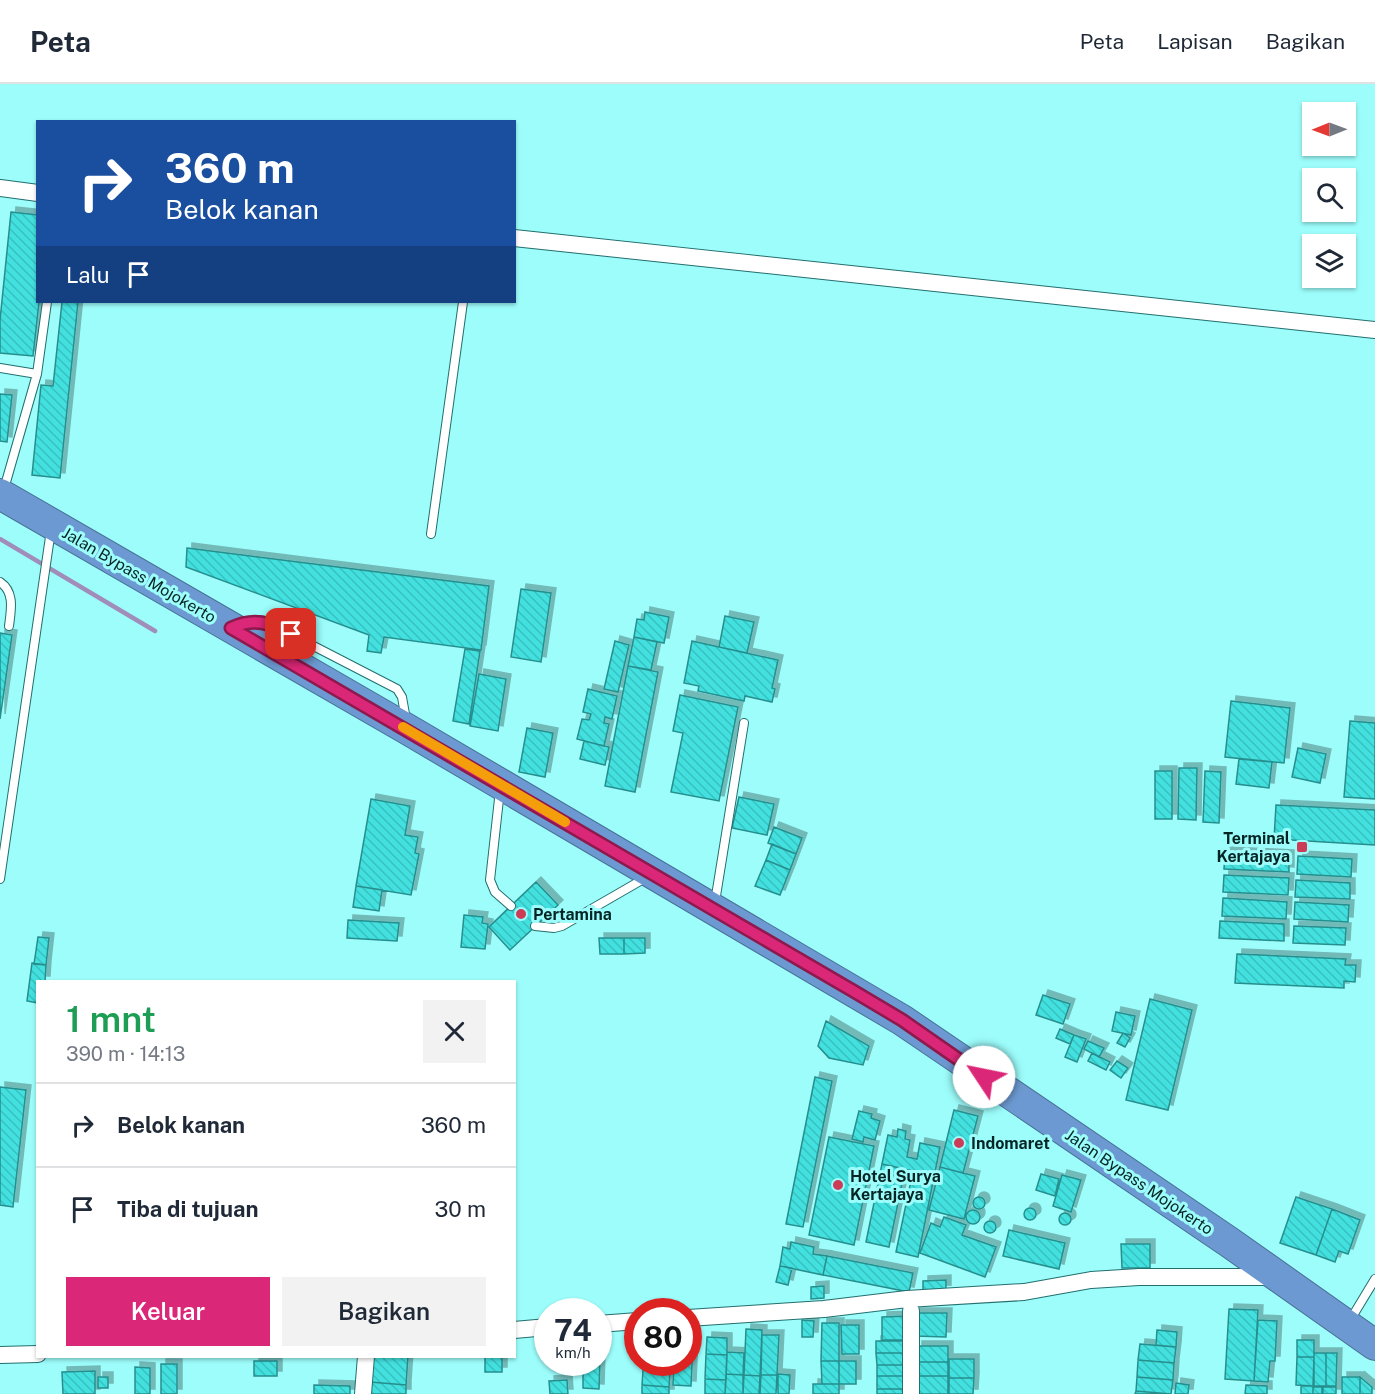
<!DOCTYPE html>
<html lang="id">
<head>
<meta charset="utf-8">
<style>
  :root { --surface:#fff; --page:#f2f2f3; --text:#1f2937; --muted:#747a83; --line:#e0e1e3; --accent:#db2777 }
  body { margin:0; font-family:"Public Sans",sans-serif; background:var(--page); color:var(--text); height:100vh; display:flex; flex-direction:column; font-size:22px; white-space:nowrap }
  * { box-sizing:border-box; margin:0 }
  p { font-size:20px; color:var(--muted) }
  .icon { flex:none; width:33px; height:33px; fill:none; stroke:currentColor; stroke-width:2; stroke-linecap:round; stroke-linejoin:round }
  .map { position:relative; flex:1; overflow:hidden }
  .drawer { position:absolute; left:36px; top:896px; width:480px; height:378px; display:flex; flex-direction:column; background:var(--surface); border-radius:0px; box-shadow:0 2px 4px #0004 }
  .drawer>* { flex:none }
  .guide { position:absolute; left:36px; top:36px; width:480px; height:183px; border-radius:0px; box-shadow:0 2px 4px #0004; background:#1a4fa0; color:#fff; overflow:hidden }
  .needle { width:39px; rotate:269deg }
  .buttons { position:absolute; left:1302px; top:18px; display:grid; gap:12px }
  .buttons a { display:grid; place-items:center; width:54px; height:54px; border-radius:0px; background:var(--surface); box-shadow:0 2px 4px #0004; font-size:30px }
  .speed { position:absolute; left:534px; top:1214px; display:flex; gap:12px; font-size:30px; font-weight:700; text-align:center }
  .speed>* { display:grid; place-content:center; width:78px; height:78px; border-radius:50%; background:var(--surface); box-shadow:0 2px 4px #0004; line-height:1 }
  .speed small { font-size:15px; font-weight:400 }
  .speed .limit { border:9px solid #d22; background:#fff; color:#111 }
  .pin { position:absolute; display:grid; place-items:center; width:51px; height:51px; color:#fff; margin:-26px; border-radius:12px; box-shadow:0 3px 9px #0006 }
  .me { position:absolute; width:66px; margin:-33px; rotate:304deg; stroke-linejoin:round; filter:drop-shadow(0 0 4px #0008) }
  .turn { display:flex; align-items:center; gap:21px; height:126px; padding:0 30px; font-size:27px }
  .turn .icon { width:78px; height:78px; stroke-width:2.5 }
  .turn b { display:block; font-size:42px; line-height:51px }
  .then { display:flex; align-items:center; height:57px; padding:0 30px; background:#0003; gap:12px; font-size:22px }
  .round { display:grid; place-items:center; flex:none; width:63px; height:63px; border-radius:0px; background:var(--page) }
  .overview { display:flex; align-items:center; justify-content:space-between; height:102px; padding:0 30px }
  h1 { font-size:36px; font-weight:600; line-height:45px; color:#1e9e55 }
  .button { display:flex; gap:12px; margin-top:auto; padding:12px 30px }
  .button a { flex:1; height:69px; border-radius:0px; background:var(--accent); color:#fff; font-size:24px; font-weight:600; line-height:69px; text-align:center }
  .button a+a { background:var(--page); color:var(--text) }
  ul { padding:0; list-style:none }
  li { display:flex; align-items:center; gap:18px; height:84px; padding:0 30px; border-top:2px solid var(--line) }
  li div { flex:1 }
  li b { display:block; font-size:22px }
  li em { font-style:normal }
  header { display:flex; align-items:center; gap:36px; box-sizing:border-box; height:84px; padding:0 30px; background:var(--surface); border-bottom:2px solid var(--line) }
  header strong { font-size:28px }
  nav { display:flex; gap:33px; margin-inline-start:auto; font-size:21px }
  .map>svg:first-child { display:block }
  .lines { fill:none; stroke-linecap:round; stroke-linejoin:round }
  .stream { stroke:#a08db9; stroke-width:4.5 }
  .building { fill:url(#building-back-hatch); stroke:#268f8e; stroke-width:1.5; filter:url(#shadow) }
  .lane-casing { stroke:#226f6e; stroke-width:10 }
  .street-casing { stroke:#226f6e; stroke-width:18 }
  .highway-casing { stroke:#487095; stroke-width:32 }
  .lane { stroke:#fff; stroke-width:8 }
  .street { stroke:#fff; stroke-width:16 }
  .highway { stroke:#6c99d1; stroke-width:30 }
  .route-casing { stroke:#8e194d; stroke-width:15 }
  .route { stroke:#db2777; stroke-width:10 }
  .slow { stroke:#f59e0b; stroke-width:10 }
  .poi-dot { fill:#cc3c57; stroke:#9cfdfb; stroke-width:2 }
  .labels { text-anchor:middle; dominant-baseline:central; stroke-width:6; stroke-linejoin:round; paint-order:stroke }
  .street-label { font-size:16px; fill:#052525; stroke:#9cfdfb }
  .poi-label { font-size:16px; font-weight:bold; fill:#052525; stroke:#9cfdfb; text-anchor:start }
</style>
</head>
<body>
<header>
<strong>Peta</strong>
<nav><a>Peta</a><a>Lapisan</a><a>Bagikan</a></nav>
</header>
<div class="map">
<svg width="1375" height="1310" viewBox="0 0 1375 1310">
  <defs>
    <pattern id="building-back-hatch" width="6" height="6" patternUnits="userSpaceOnUse" patternTransform="scale(1.5)"><rect width="6" height="6" fill="#43e1df"/><path d="M-1 5l2 2M0 0l6 6M5-1l2 2" fill="none" stroke="#39c1bf"/></pattern>
    <filter id="shadow"><feDropShadow dx="5" dy="-5" stdDeviation="0" flood-color="#0004"/></filter>
  </defs>
  <rect width="100%" height="100%" fill="#9cfdfb"/>
  <g class="lines">
    <!-- stream -->
    <path class="stream" d="M0,455l155,92"/>
  </g>
  <!-- building -->
  <path class="building" d="M11,128l27,3v87h1l-6,54 -33,-3v-33z
    M62,218h16l-18,176 -28,-3 9,-90 12,1z
    M0,310l12,1 -5,47 -7,-1z
    M187,464l302,38 -8,64 -97,-13 -3,16 -14,-2 2,-16 -183,-68z
    M521,505l30,4 -10,69 -30,-5z
    M645,528l24,5 -5,26 -30,-6 3,-18 7,1z
    M725,532l29,6 -7,31 -28,-6z
    M0,549l12,2 -12,84z
    M634,553l23,5 -6,28 -23,-4z
    M615,557l14,4 -11,47 -14,-3z
    M692,557l86,19 -6,28 3,1 -3,13 -27,-6 -1,5 -46,-10 1,-5 -15,-3z
    M465,565l15,2 -11,73 -16,-3z
    M628,582l30,6 -23,120 -30,-6z
    M479,590l27,5 -8,52 -28,-5z
    M588,605l29,7 -5,23 -7,-2 -1,6 5,1 -5,22 -27,-7 5,-20 7,1 2,-6 -8,-2z
    M680,611l58,12 -19,94 -48,-9 12,-59 -10,-2z
    M1231,617l59,7 -6,55 -59,-6z
    M1350,637l25,2v76l-31,-2z
    M527,644l26,5 -8,44 -26,-5z
    M584,657l25,6 -4,18 -25,-6z
    M1298,664l28,6 -6,29 -28,-6z
    M1239,675l33,3 -3,26 -33,-4z
    M1179,684h18l-1,52 -18,-1z
    M1155,687h17v48h-17z
    M1205,687l16,1 -2,51 -16,-1z
    M739,713l35,7 -7,31 -35,-7z
    M371,715l39,7 -5,29 13,2 -3,16 4,1 -8,41 -55,-9z
    M1276,721l99,5v35l-101,-6z
    M774,743l28,11 -6,16 -28,-11z
    M772,760l24,10 -6,16 -24,-10z
    M1225,768l64,3v17l-65,-3z
    M1298,772l54,3 -1,18 -54,-3z
    M766,776l24,10 -10,25 -25,-9z
    M1224,791l65,3 -1,17 -65,-3z
    M1296,796l54,3v16l-55,-2z
    M536,798l22,23 -48,45 -21,-23z
    M356,802l26,4 -3,21 -26,-4z
    M1223,814l64,4 -1,17 -64,-3z
    M1295,818l54,3 -1,17 -54,-3z
    M464,831l19,2 -1,6 6,1 -3,25 -24,-2z
    M348,836l51,3 -2,18 -50,-3z
    M1220,837l64,3v17l-65,-3z
    M1294,842l52,2 -1,17 -52,-2z
    M38,853l11,1 -3,27 -12,-1z
    M599,854h25v16h-24z
    M624,854h21v15l-21,1z
    M1237,870l109,5 -1,6h11l-1,17 -11,-1v7l-109,-5z
    M32,879l14,2 -1,16h-7v22l-11,-2z
    M1043,911l27,9 -7,20 -27,-9z
    M1150,915l42,11 -24,100 -42,-10z
    M1116,928l19,4 -4,19 -19,-4z
    M826,937l43,25 -6,19 -34,-7 -11,-12z
    M1060,945l14,6 -4,9 -14,-6z
    M1123,949l7,5 -5,9 -8,-4z
    M1074,951l12,4 -9,23 -12,-5z
    M1088,957l16,7 -5,9 -15,-8z
    M1092,969l18,9 -4,8 -18,-9z
    M1117,977l11,7 -7,10 -11,-8z
    M815,993l17,4 -29,146 -17,-3z
    M0,1003l26,3 -13,117 -13,-2z
    M954,1026l24,6 -15,57 -23,-6z
    M859,1027l13,3 -1,4 9,3 -5,19 -11,-3 -1,5 -11,-3z
    M898,1045l8,2 -1,8 5,1 -3,17 10,2 3,-16 20,4 -22,110 -22,-5 17,-81 -31,-7 6,-29 9,2z
    M829,1053l45,9 -20,99 -45,-10z
    M882,1080l23,5 -16,78 -23,-5z
    M940,1083l35,9 -11,43 -35,-9z
    M1041,1090l18,5 -4,17 -19,-6z
    M1062,1091l19,5 -10,32 -18,-6z
    M973 1119a6 6 0 1 1 12 0a6 6 0 1 1-12 0Z
    M1296,1113l36,12 -16,46 -36,-12z
    M1024 1130a6 6 0 1 1 12 0a6 6 0 1 1-12 0Z
    M1332,1125l28,11 -12,34 -9,-3 -4,11 -19,-7z
    M966 1133a7 7 0 1 1 14 0a7 7 0 1 1-14 0Z
    M1059 1135a6 6 0 1 1 12 0a6 6 0 1 1-12 0Z
    M944,1133l22,8 -4,10 34,12 -11,30 -65,-24 11,-30 9,4z
    M984 1143a6 6 0 1 1 12 0a6 6 0 1 1-12 0Z
    M1009,1146l56,13 -6,26 -56,-13z
    M791,1158l23,5 -1,7 14,2 -4,19 -43,-9 3,-19 7,2z
    M1121,1160h29v24h-28z
    M827,1172l86,17 -4,19 -86,-17z
    M780,1182l12,2 -4,17 -12,-3z
    M946,1196v10l-23,1v-10z
    M824,1202v12l-13,1v-12z
    M1229,1225l29,1 -4,71 -29,-2z
    M915,1229h32l-1,24 -31,-1z
    M909,1232v24h-27v-23z
    M802,1236l12,1 -1,16h-11z
    M1258,1236l19,1 -2,40h-5l-2,21 -14,-1z
    M822,1239h17v38h-18z
    M841,1241h18v29h-17z
    M746,1245l16,1 -2,46 -16,-1z
    M1157,1246l20,2 -1,15 -20,-2z
    M762,1251h17l-2,40h-16z
    M707,1253l20,1v17l-21,-1z
    M1297,1256h17v17h-17z
    M876,1257h30l1,12h-31z
    M688,1258h5l-2,44 -18,-1 1,-23h14z
    M1140,1260l36,3 -2,16 -36,-3z
    M917,1262h31v16h-31z
    M727,1268l17,1 -1,22 -17,-1z
    M876,1269h31v12h-30z
    M1314,1269h12v33h-12z
    M1326,1269h11l-1,33h-10z
    M706,1270l21,1 -1,25 -21,-1z
    M372,1272h36l-2,29 -36,-3z
    M485,1272h17v16h-17z
    M1297,1273h17l-1,29 -17,-1z
    M949,1275h25v19h-25z
    M598,1276h2l-1,29 -16,-1v-26h15z
    M1138,1276l36,3 -1,17 -36,-3z
    M254,1277h23v15h-23z
    M821,1277h18v23h-17z
    M839,1277h17v23h-17z
    M643,1278h27v9l-27,-1z
    M917,1278h31v14h-31z
    M161,1280h16v30h-16z
    M877,1281h30v11h-30z
    M135,1283l15,1v26h-15z
    M643,1286l27,1 -1,16 -27,-2z
    M95,1287v23h-32l-1,-22z
    M726,1290l17,1v19h-18z
    M778,1290l12,1 -1,19h-11z
    M744,1291l16,1 -1,18h-16z
    M761,1291h16l-1,19h-16z
    M877,1292h30v13h-30z
    M917,1292h31v18h-31z
    M98,1293h10v11h-10z
    M1137,1293l36,3 -2,14 -35,-3z
    M1342,1293h18v17h-18z
    M1360,1293l12,10v7h-12z
    M949,1294h25l-1,16h-24z
    M705,1295l21,1 -1,14h-20z
    M567,1296l1,14h-18l-1,-13z
    M370,1298l36,3v9h-37z
    M1176,1299l13,2 -1,9h-13z
    M813,1300h26v10h-26z
    M314,1301l36,1v8h-36z
    M642,1301l27,2v7h-27z
    M1246,1301l21,1v8h-22z
    M1301,1302h12v8h-12z
    M1313,1303h9v7h-9z
    M1323,1303h13v7h-13z
    M877,1305h30v5h-30z
    M1136,1307l29,3h-30z"/>
  <g class="lines">
    <defs>
      <path id="lane" d="M0,284l37,6
        M4,405l33,-115 10,-72
        M431,450l32,-232
        M0,498c15,10 11,28 9,44
        M242,539h27l128,66 5,8 4,23
        M500,706l-10,90 5,12 16,14
        M0,795l51,-349
        M715,818l29,-179
        M535,842l19,2 8,-2 85,-49
        M1349,1238l26,-43"/>
      <path id="street" d="M0,104l38,5
        M514,154l861,92
        M688,1234l136,-9 83,-10 117,-7 67,-12 48,-3h137
        M598,1240l40,-3
        M514,1246l34,-3
        M0,1271l38,-1
        M363,1310l3,-38
        M911,1310v-83"/>
      <path id="highway" d="M0,410l407,235 495,291 327,222 146,103"/>
    </defs>
    <!-- lane casing -->
    <use href="#lane" class="lane-casing"/>
    <!-- street casing -->
    <use href="#street" class="street-casing"/>
    <!-- highway casing -->
    <use href="#highway" class="highway-casing"/>
    <!-- lane -->
    <use href="#lane" class="lane"/>
    <!-- street -->
    <use href="#street" class="street"/>
    <!-- highway -->
    <use href="#highway" class="highway"/>
  </g>
  <g class="lines">
    <defs>
      <path id="route" d="M291,550c-22,-11 -36,-17 -60,-6l624,364 47,28 82,57"/>
    </defs>
    <!-- route casing -->
    <use href="#route" class="route-casing"/>
    <!-- route -->
    <use href="#route" class="route"/>
    <!-- slow -->
    <path class="slow" d="M403,643l162,95"/>
  </g>
  <!-- markers -->
  <g class="poi-dot">
    <rect x="1296" y="757" width="12" height="12" rx="3"/>
    <circle cx="521" cy="830" r="6"/>
    <circle cx="959" cy="1059" r="6"/>
    <circle cx="838" cy="1101" r="6"/>
  </g>
  <g class="labels">
    <!-- street labels -->
    <g class="street-label">
      <text transform="translate(139 491) rotate(30)">Jalan Bypass Mojokerto</text>
      <text transform="translate(1139 1098) rotate(34)">Jalan Bypass Mojokerto</text>
    </g>
    <!-- poi labels -->
    <g class="poi-label">
      <text x="1290" y="754" text-anchor="end">Terminal<tspan x="1290" dy="18">Kertajaya</tspan></text>
      <text x="533" y="830">Pertamina</text>
      <text x="971" y="1059">Indomaret</text>
      <text x="850" y="1092">Hotel Surya<tspan x="850" dy="18">Kertajaya</tspan></text>
    </g>
  </g>
</svg>
<div class="buttons">
<a><svg class="needle" viewBox="-14 -14 28 28"><path d="M0-13l5 13h-10z" fill="#e53935"/><path d="M0 13l5-13h-10z" fill="#747a83"/></svg></a>
<a><svg class="icon" aria-label="search" viewBox="0 0 24 24"><circle cx="10" cy="10" r="6"/><path d="M15 15l6 6"/></svg></a>
<a><svg class="icon" aria-label="layers" viewBox="0 0 24 24"><path d="M12 4l9 5-9 5-9-5zM3 14l9 5 9-5"/></svg></a>
</div>
<div class="speed"><div>74<small>km/h</small></div><div class="limit">80</div></div>
<div class="pin" style="left:291px;top:550px;background:#d93025"><svg class="icon" aria-label="arrive" viewBox="0 0 24 24"><path d="M6 21V4h12l-3 4 3 4H6"/></svg></div>
<svg class="me" style="left:984px;top:993px" viewBox="-20 -20 40 40"><circle r="19" fill="#fff"/><path d="M0-13L10 11 0 6-10 11z" fill="#db2777"/></svg>
<div class="guide">
<div class="turn"><svg class="icon" aria-label="right" viewBox="0 0 24 24"><path d="M7 20v-9h11M14 6l5 5-5 5"/></svg><div><b>360 m</b>Belok kanan</div></div>
<div class="then">Lalu<svg class="icon" aria-label="arrive" viewBox="0 0 24 24"><path d="M6 21V4h12l-3 4 3 4H6"/></svg></div>
</div>
<section class="drawer">
<div class="overview"><div><h1>1 mnt</h1><p>390 m · 14:13</p></div><a class="round"><svg class="icon" aria-label="close" viewBox="0 0 24 24"><path d="M6 6l12 12M18 6L6 18"/></svg></a></div>
<ul>
<li><svg class="icon" aria-label="right" viewBox="0 0 24 24"><path d="M7 20v-9h11M14 6l5 5-5 5"/></svg><div><b>Belok kanan</b></div><em>360 m</em></li>
<li><svg class="icon" aria-label="arrive" viewBox="0 0 24 24"><path d="M6 21V4h12l-3 4 3 4H6"/></svg><div><b>Tiba di tujuan</b></div><em>30 m</em></li>
</ul>
<div class="button"><a>Keluar</a><a>Bagikan</a></div>
</section>
</div>
</body>
</html>
